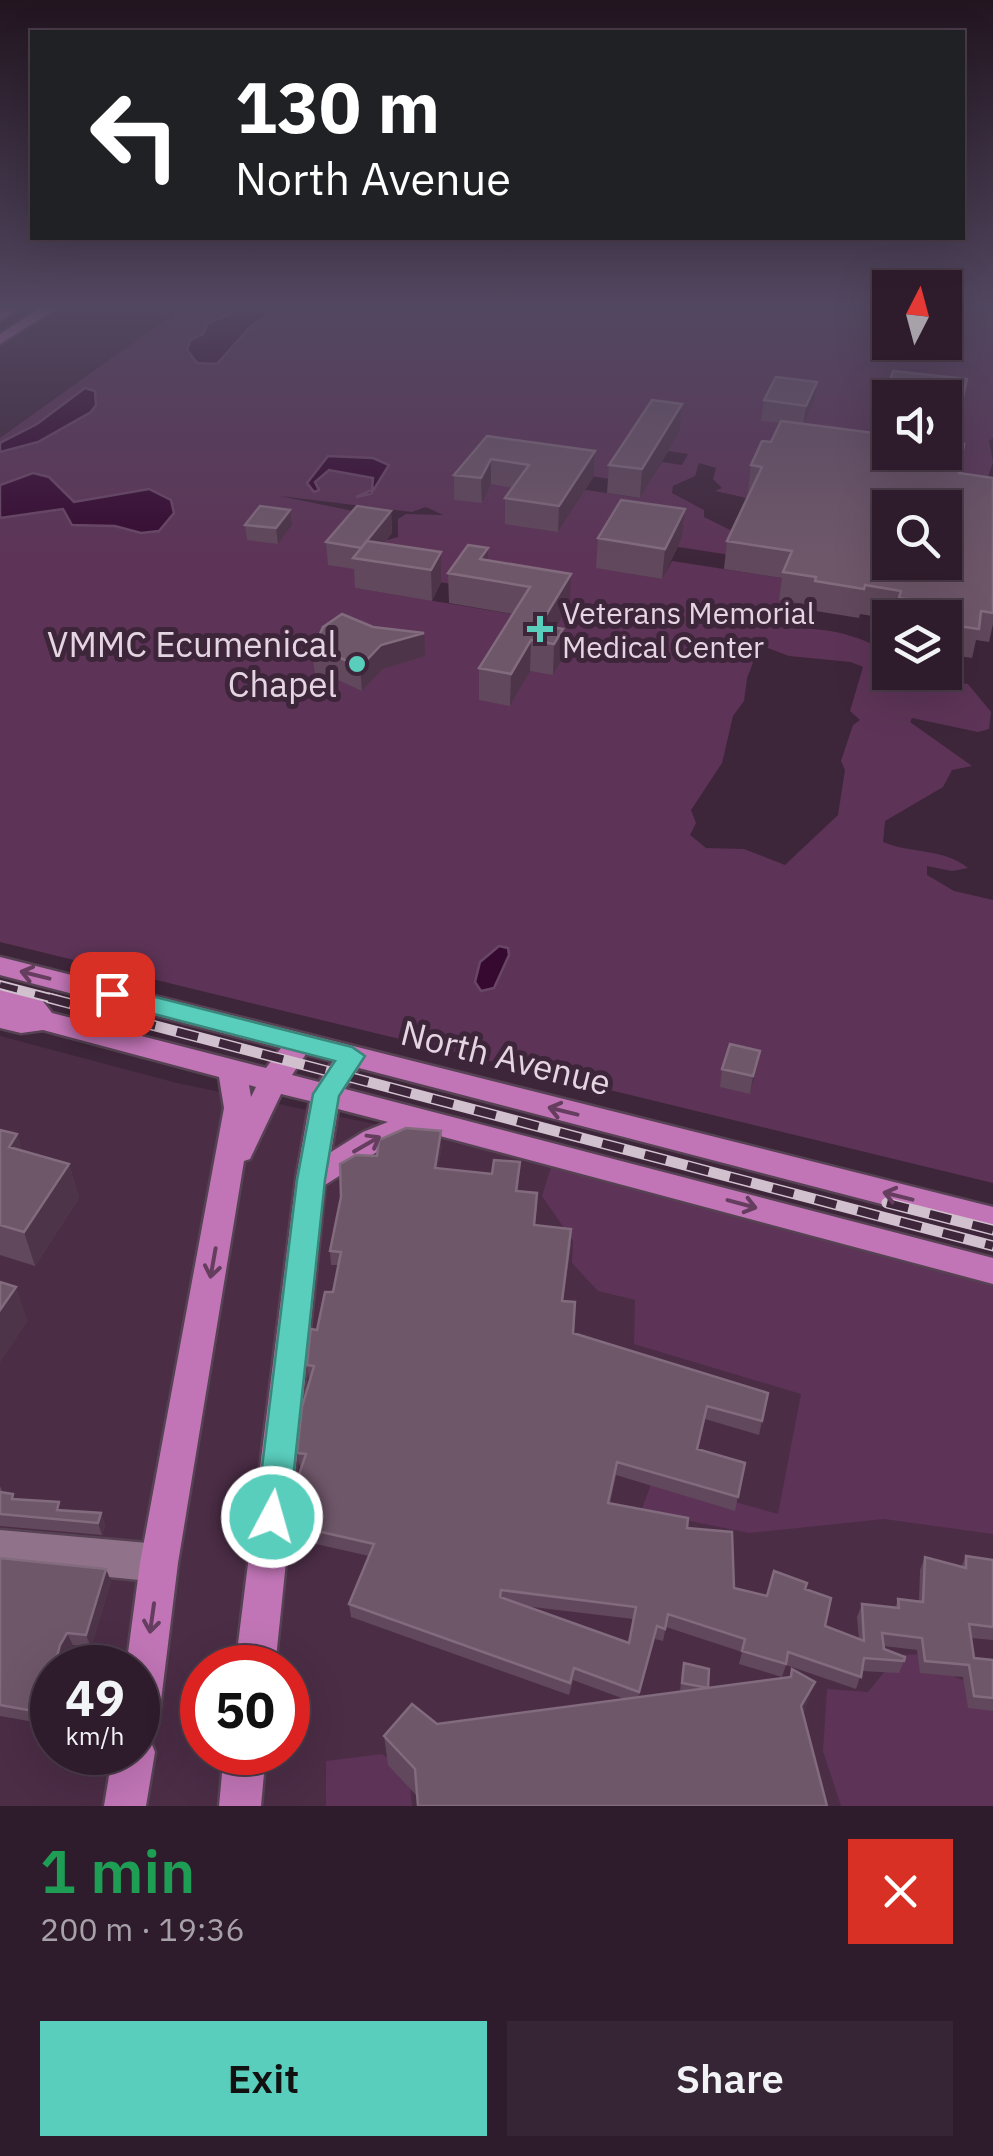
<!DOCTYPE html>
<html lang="en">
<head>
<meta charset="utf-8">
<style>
  :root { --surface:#2e1c2c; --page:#362534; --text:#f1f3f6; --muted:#a7a1a9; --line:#493a48; --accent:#5acebd }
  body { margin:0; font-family:"IBM Plex Sans",sans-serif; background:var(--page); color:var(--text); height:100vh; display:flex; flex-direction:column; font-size:38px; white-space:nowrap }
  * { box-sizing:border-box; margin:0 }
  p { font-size:32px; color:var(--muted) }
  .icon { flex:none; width:55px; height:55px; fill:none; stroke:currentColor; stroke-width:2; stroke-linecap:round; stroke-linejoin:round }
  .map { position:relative; height:1806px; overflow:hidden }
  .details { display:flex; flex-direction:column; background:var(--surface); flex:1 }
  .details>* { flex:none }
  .banner { position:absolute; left:30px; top:30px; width:935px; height:210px; border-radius:0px; box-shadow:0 10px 40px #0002,0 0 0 2px var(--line); background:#202124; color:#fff; overflow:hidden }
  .needle { width:65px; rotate:6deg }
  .controls { position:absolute; left:872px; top:270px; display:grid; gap:20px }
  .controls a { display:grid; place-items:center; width:90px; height:90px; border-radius:0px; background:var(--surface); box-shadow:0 10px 40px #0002,0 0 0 2px var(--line); font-size:50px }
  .speed { position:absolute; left:30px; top:1645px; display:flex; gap:20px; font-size:50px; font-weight:700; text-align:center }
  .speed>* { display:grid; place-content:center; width:130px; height:130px; border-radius:50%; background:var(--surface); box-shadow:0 10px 40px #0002,0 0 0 2px var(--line); line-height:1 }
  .speed small { font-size:25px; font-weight:400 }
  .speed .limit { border:15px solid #d22; background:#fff; color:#111 }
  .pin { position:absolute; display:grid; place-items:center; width:85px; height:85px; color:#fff; margin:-42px; border-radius:20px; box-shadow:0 5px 15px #0006 }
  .me { position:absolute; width:110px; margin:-55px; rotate:6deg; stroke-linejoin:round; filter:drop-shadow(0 0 8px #0008) }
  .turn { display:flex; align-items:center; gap:35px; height:210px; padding:0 40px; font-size:45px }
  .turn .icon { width:130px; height:130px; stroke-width:2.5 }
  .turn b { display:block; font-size:70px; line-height:85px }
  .round { display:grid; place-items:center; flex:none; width:105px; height:105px; border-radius:0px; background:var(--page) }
  .summary { display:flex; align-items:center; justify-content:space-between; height:170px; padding:0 40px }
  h1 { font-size:60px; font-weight:600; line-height:75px; color:#1e9e55 }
  .primary-button { display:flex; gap:20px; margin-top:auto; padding:20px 40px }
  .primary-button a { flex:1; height:115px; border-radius:0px; background:var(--accent); color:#111; font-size:40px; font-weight:600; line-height:115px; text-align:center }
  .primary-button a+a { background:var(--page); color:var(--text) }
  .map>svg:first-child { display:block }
  .built { fill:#4b2d46; fill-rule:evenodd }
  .green { fill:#5d3457; fill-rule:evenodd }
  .water { fill:#360931; stroke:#6a4666; stroke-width:2.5 }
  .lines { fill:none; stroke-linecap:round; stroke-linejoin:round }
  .minor-casing { stroke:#564253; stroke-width:5 }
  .major-casing { stroke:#564253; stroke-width:5 }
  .minor { fill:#90738b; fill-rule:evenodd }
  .major { fill:#c175b6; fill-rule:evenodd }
  .rail-far1-casing { stroke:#d1c0ce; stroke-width:10 }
  .rail-casing { stroke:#d1c0ce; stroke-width:11 }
  .rail-far1 { stroke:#3e263a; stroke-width:6; stroke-dasharray:18; stroke-linecap:butt }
  .rail { stroke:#3e263a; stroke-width:8; stroke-dasharray:22; stroke-linecap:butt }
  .wall { fill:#61485c; fill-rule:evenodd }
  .shaded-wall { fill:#4d3448 }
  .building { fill:#6f576a; stroke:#826b7d; stroke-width:2.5; fill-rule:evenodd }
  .oneway { stroke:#653e5f }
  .route { fill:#5acebd; stroke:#3a867b; stroke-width:2.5 }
  .poi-dot { fill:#5acebd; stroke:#3e263a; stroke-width:4 }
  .labels { text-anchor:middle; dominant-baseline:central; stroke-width:10; stroke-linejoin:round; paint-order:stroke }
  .far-poi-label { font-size:30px; fill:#e5d5e2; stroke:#3e263a; text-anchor:start }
  .poi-label { font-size:35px; fill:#e5d5e2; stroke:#3e263a; text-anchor:end }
  .street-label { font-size:35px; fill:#e5d5e2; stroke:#3e263a }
</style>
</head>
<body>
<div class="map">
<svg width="993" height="1806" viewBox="0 0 993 1806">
  <rect width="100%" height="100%" fill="#3e263a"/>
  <!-- built -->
  <path class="built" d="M0,1036l177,47 376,78 440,121v524h-993zM52,1668h86v84h-86zM202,1668h86v84h-86z"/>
  <!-- green -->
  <path class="green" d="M186,305h704v37h55v-37l48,3v130l-4,3 4,21 -6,18 -239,12 17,3 -5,6 -45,-10 7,-3 -9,-9 3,-11 -17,-5 -4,13 -22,10 -1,7 32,17v7l36,18 24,25 -86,-13 -81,20 65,12 10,-18 116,18 24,27 -1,4 -35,2c19,22 42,14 68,22 15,4 32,11 46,18v20l78,12 23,28 -2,17 -11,3 -66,-14 -2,4 62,44 -20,4 -9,17 -58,34 -2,21c28,12 61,6 85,26l-16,3 -25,-5v9l27,16 39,9v283l-993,-241v-504zM890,398h55v54h-55zM668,451l20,3 -6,11 -20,-3 -23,36 -85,-13 -66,-25 128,20zM280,496l132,16 14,-5 17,8 -37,-1 -8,5v18l-11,3 -29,-28zM369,570l200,34v1l-59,100 20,-88 -174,-29zM760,645l29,11 62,6 12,5 -13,44 10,9 -7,5 -12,36 4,9 -7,45 -53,50 -41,-16 -38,-1 -16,-13 6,-12 -5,-13 31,-47 11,-47 11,-15 3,-23z
    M553,1161l440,121v252l-109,-15 -135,14 -108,-22 12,-32 125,35 23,-120 -167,-50 1,-44 -37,-9 -26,-28 1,-22 -31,-45z
    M925,1654l32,24 36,11v117h-152l-18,-55 4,-62 41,3 30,-37z
    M382,1754l27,18 3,34h-86v-45z"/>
  <!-- water -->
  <path class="water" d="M253,305h19l5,5 -26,16 -34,38 -20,-1 -10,-13 3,-10 13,-6 5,-11z
    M85,388l10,3 1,14 -5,7 -53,30 -38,10v-9l37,-19z
    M328,456l45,2 16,7 -18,29 -15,3 16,-7 1,-12 -44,-8 -14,12 4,8 -5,2 -7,-9z
    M33,473l16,4 25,25 75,-13 22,11 3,13 -15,18 -18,2 -26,-7 -43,-1 -9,-16 -63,9v-33z
    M499,946l9,2 1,7 -15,33 -13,3 -6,-9 5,-20z"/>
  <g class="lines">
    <defs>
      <path id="minor" d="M984,305h9v4l-7,-1z
        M0,1530l159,14 13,6 6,13 -6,13 -13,6 -159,-16z"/>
      <path id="major" d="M9,305h17l-26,16v-10z
        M45,305h17l-62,39v-10z
        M0,957l993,250v26l-634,-165 -14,21 648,169v26l-568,-152 -42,16 -58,37 -50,483h-40l61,-489 14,-78 -29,-7 -31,65 -6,2 -66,402 -20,162 -8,15 5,12 -9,54h-42l9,-54h25v-84h-12l14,-105 84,-455 -5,-31 -176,-47 -22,3 -21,-5v-38l42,10 10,13 214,55 15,-20 -281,-73zM306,1054l27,7 -14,21 -27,-7zM249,1085l7,2 -5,10zM338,1109l50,13 -25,10 -32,20z
        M224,1752h42l-5,54h-42z"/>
    </defs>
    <!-- minor casing -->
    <use href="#minor" class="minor-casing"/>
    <!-- major casing -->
    <use href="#major" class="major-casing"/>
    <!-- minor -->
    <use href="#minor" class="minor"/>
    <!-- major -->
    <use href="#major" class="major"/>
    <defs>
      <path id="rail-far1" d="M0,985l58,15"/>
      <path id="rail" d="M49,998l944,248
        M887,1203l106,27"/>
    </defs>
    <!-- rail-far1 casing -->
    <use href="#rail-far1" class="rail-far1-casing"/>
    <!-- rail casing -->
    <use href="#rail" class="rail-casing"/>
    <!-- rail-far1 -->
    <use href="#rail-far1" class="rail-far1"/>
    <!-- rail -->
    <use href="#rail" class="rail"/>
  </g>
  <!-- wall -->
  <path class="wall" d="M590,305h37l-3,5z
    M893,371l74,8 -10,45 -12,-1v-25h-55v29l-12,-2 3,-19z
    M764,400l50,2 -10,22 155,49 34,5v146l-4,18 -13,-2 -4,18 -27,-4v-36l-55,1 -30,-5 -1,4 -49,-8 1,-5 -32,-5 3,-22 -58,-9 3,-28 23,-49h-2l3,-27 20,-23 9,-19 -19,-2zM890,508h55v54l-70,-13 1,-4 14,2z
    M682,404l-2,27 -40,67 -33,-5 2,-28z
    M487,436l108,15 -1,25 -36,56 -53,-8v-26l8,-10 -22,-4 -9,19 -28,-3v-25z
    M685,509l-3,29 -20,41 -66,-11 2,-30z
    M391,511l1,22 -8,10 57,9v30l-9,19 -77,-13 -1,-19 -26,-4 -2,-23z
    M245,525h47l-14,19 -31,-4z
    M488,561l82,43 -14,24 7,1 -1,31 -9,15 -23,-4 -20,35 -31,-6v-32l34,-54 -64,-11 -1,-30z
    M323,627l102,29 -42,13 -21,22 -37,-17 -10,1 -3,-24z
    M760,1051l-10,43 -30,-7 2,-18z
    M0,1130l17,4 5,17 47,13 10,34 -44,68 -35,-11z
    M442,1145l-4,23 54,6 28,-12 -2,29 19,16 -2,18 36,19 -8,57 10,32 195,60 -9,42 -54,-16 -7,31 47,13 -10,48 -119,-36 -6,28 77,25 47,60 33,8 38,-7 20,37 34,13 -2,-22 5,-13 33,4 3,-9 21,2 1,-31 5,-13 36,10 5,-11 27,4v80l-22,-2 3,20 19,2v51l-25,-3 -5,-31 -43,-4 -3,-23 -33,-4v3l20,12 -5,12 -37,-2 -6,18 -70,-24 -4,12 -43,-13 3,-12 -76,-25 -3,14 -8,-2 -16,58 41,-6 2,-20 26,17 81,-11 3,-8 13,42 -388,85 -29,-31 -4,-29 53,-12 187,-25 -51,-19 -4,15 -218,-78 -2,-13 20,-48 -62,-14 -2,-7 -12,-2 -3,-13 12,-53h-2l-3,-14 13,-74h-1l-2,-14 10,-35 16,-38 5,-27h-7l-1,-14 47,-95zM524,1606l109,13 -4,24z
    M0,1486l3,7 12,6 47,11 39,3 4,12 -3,10 -102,-9z
    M0,1558l111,23 -20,66 -18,-2 -7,12 -3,11h-11v57l-52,-9z"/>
  <!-- shaded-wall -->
  <path class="shaded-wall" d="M817,382l-3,20 -11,24 3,-20z
    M682,404l-2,27 -40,67 2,-29z
    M595,451l-1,25 -36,56 1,-26z
    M491,459v25l-9,19 -1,-25z
    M685,509l-3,29 -20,41 3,-30z
    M290,510l2,15 -14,19 -2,-16z
    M391,511l1,22 -22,28 -9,-13z
    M882,518l-6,27 -9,32 5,-29z
    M488,548v30l-8,-19z
    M441,552v30l-9,19 -1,-31z
    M571,574l-1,30 -23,39 -7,-18z
    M563,629l-1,31 -9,15 1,-31z
    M424,633l1,23 -42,13 -21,22 -2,-24 21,-22z
    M531,640l-1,31 -20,35 1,-32z
    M760,1051l-3,17 -7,26 3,-18z
    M441,1131l1,14 -6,37 -1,-14z
    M17,1134l11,34 -19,-21z
    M69,1164l10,34 -44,68 -11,-34z
    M16,1287l12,34 -28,42v-53z
    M101,1513l4,12 -3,10 -4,-12z
    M106,1569l5,12 -20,66 -5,-12z
    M657,1626l-2,13 -18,65 2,-12z
    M67,1633l6,12 -7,12 -3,11h-9l6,-23z
    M815,1682l-10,29 -14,23 10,-28z"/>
  <!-- building -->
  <path class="building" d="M893,371l74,8 -6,26 -16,-2v-5h-55v9l-9,-1z
    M776,377l41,5 -11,24 -42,-6z
    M652,400l30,4 -40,65 -33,-4z
    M781,421l109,14v17h55v-10l19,2 -5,29 34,5v135l-12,-2 -2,18 -34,-5v-6h-30l4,-17 -20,-3 2,-7 -36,-6 -1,4 -49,-8 1,-4 -33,-5 9,-21 -65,-10 35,-74 -11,-2 11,-24 9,1zM890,508h55v54h-55v-11l-18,-3 10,-30 8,1z
    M487,436l108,15 -36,55 -54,-8 24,-33 -38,-6 -10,19 -27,-3z
    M621,500l64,9 -20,40 -67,-11z
    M260,506l30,4 -14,18 -31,-3z
    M357,506l34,5 -30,37 -35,-6z
    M367,541l74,11 -10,18 -78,-12z
    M468,545l20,3 -8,11 91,15 -31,51 23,4 -9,15 -23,-4 -20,34 -32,-6 51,-81 -82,-14z
    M342,614l31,13 51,6 -43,12 -21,22 -37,-17 -11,1 11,-24z
    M730,1044l30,7 -7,25 -31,-7z
    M406,1128l35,3 -6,37 57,6 2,-14 26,2 -4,29 21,2 -3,32 37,4 -9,72 13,1 -2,31 195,60 -6,28 -55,-15 -10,43 48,14 -7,34 -121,-35 -9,41 80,15 -1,10 45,4 2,56 33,8 7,-25 33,12 -2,6 26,9 -6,28 39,15 -2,-37 37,4 -1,-9 25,3 2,-45 41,11v-12l27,4v67l-24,-3 5,34 19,2v38l-19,-2 -5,-31 -44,-4 -3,-23 -40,-5 2,16 21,8 -1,4 -40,-3 -3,19 -73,-25 -2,12 -44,-13 3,-12 -77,-25 -3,15 -8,-3 -18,66 -65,-24 -4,15 -221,-79 25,-60 -70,-16 2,-6 -16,-2 4,-31 12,-35 -9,-1 5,-46 12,-41 -7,-1 3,-30 1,-6 6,1 8,-38h8l8,-40 -11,-1 11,-54 -1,-33 16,-9 21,1 2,-16zM501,1590l135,17 -7,36 -129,-46z
    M0,1130l17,4 -8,13 60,17 -45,68 -24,-7z
    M0,1282l16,5 -16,23z
    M0,1492l13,2 -1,5 47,3 -2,8 44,3 -3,10 -98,-9z
    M0,1558l106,11 -20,66 -19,-2 -7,12 -6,23h-2l-1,11h1v28l-2,7 -50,-9z
    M684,1663l25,6 -1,19 -26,-5z
    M792,1669l23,13 -14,24 26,100h-409l-3,-37 -31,-33 28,-32 25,20 354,-47z"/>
  <!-- one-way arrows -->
  <defs><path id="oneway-shaft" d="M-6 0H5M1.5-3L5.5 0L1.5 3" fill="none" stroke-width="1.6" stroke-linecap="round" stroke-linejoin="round" transform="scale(2.5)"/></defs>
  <g class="oneway">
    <use href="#oneway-shaft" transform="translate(35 975) rotate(-166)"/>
    <use href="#oneway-shaft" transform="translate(563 1111) rotate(-166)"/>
    <use href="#oneway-shaft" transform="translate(367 1144) rotate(-30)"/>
    <use href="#oneway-shaft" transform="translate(898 1196) rotate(-166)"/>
    <use href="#oneway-shaft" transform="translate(742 1204) rotate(15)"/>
    <use href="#oneway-shaft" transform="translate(213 1263) rotate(100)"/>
    <use href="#oneway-shaft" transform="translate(152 1618) rotate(98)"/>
  </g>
  <!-- sky -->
  <linearGradient id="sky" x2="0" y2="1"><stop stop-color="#221520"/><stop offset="0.55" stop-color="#524760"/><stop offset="1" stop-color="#524760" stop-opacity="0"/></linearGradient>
  <rect width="993" height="558" fill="url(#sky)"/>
  <!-- route -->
  <path class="route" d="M112,986l240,61 13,9 -26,40 -14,84 -36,337 -5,12 -12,4 -12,-4 -4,-12 41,-337 16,-86 22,-33 -231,-60 -4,-7z"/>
  <!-- markers -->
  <g class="poi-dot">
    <path d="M535 614h10v10h10v10h-10v10h-10v-10h-10v-10h10z"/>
    <circle cx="357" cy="664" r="10"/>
  </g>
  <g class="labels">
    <!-- far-poi labels -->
    <g class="far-poi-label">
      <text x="562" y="612">Veterans Memorial<tspan x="562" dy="34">Medical Center</tspan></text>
    </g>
    <!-- poi labels -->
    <g class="poi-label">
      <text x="337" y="644">VMMC Ecumenical<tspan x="337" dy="40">Chapel</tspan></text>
    </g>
    <!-- street labels -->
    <g class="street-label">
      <text transform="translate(506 1057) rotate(14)">North Avenue</text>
    </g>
  </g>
</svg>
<div class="controls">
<a><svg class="needle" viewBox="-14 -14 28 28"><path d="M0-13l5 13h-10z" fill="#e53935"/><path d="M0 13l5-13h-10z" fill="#a7a1a9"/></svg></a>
<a><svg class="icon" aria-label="sound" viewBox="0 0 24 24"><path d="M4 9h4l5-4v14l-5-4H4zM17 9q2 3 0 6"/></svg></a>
<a><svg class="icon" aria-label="search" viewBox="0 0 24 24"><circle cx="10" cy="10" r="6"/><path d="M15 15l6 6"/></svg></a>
<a><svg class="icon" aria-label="layers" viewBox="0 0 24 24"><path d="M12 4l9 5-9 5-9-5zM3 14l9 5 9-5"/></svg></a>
</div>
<div class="speed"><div>49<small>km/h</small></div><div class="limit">50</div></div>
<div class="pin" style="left:112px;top:994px;background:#d93025"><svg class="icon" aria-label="arrive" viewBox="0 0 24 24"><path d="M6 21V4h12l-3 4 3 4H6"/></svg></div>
<svg class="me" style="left:272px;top:1517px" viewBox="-20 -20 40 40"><circle r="17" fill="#5acebd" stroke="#fff" stroke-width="3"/><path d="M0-11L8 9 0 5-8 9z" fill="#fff"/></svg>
<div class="banner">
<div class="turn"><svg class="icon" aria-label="left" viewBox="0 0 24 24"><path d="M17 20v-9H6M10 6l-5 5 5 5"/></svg><div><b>130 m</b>North Avenue</div></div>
</div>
</div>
<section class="details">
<div class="summary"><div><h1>1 min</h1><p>200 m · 19:36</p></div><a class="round" style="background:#d93025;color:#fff"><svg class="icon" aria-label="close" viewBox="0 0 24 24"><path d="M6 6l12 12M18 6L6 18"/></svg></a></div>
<div class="primary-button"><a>Exit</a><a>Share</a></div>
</section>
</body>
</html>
